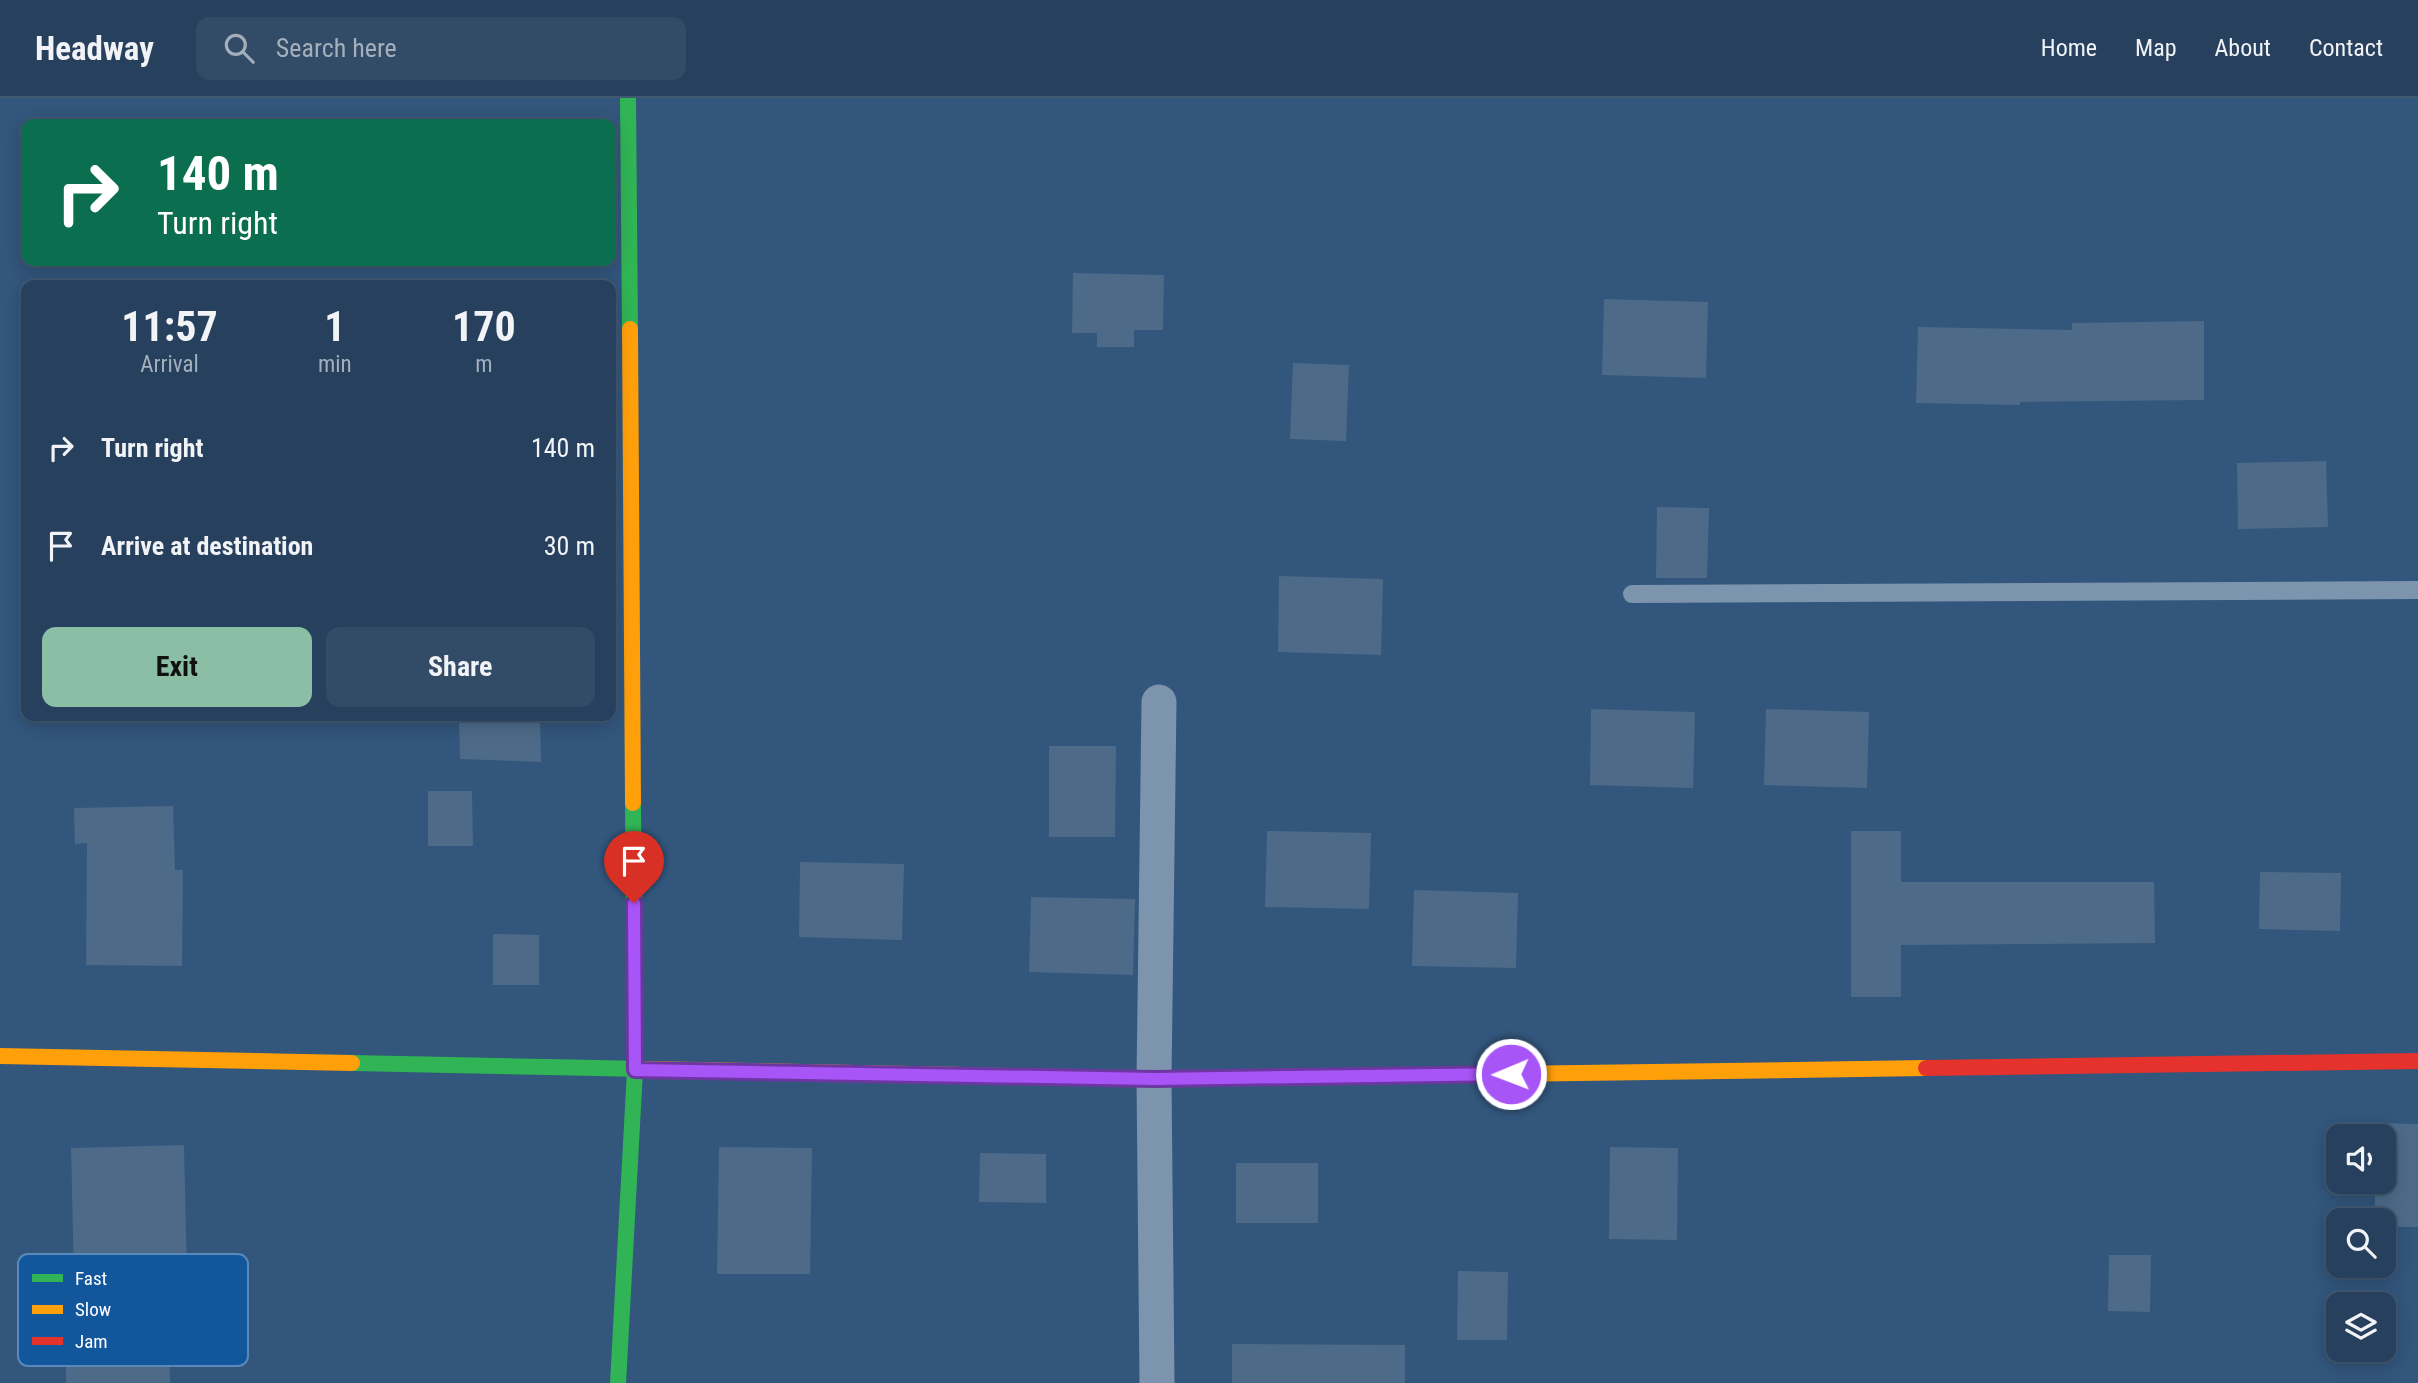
<!DOCTYPE html>
<html lang="en">
<head>
<meta charset="utf-8">
<style>
  :root { --surface:#26405d; --page:#324b66; --text:#f1f3f6; --muted:#a4afbc; --line:#425972; --accent:#8abfa5 }
  body { margin:0; font-family:"Roboto Condensed",sans-serif; background:var(--page); color:var(--text); height:100vh; display:flex; flex-direction:column; font-size:26px; white-space:nowrap }
  * { box-sizing:border-box; margin:0 }
  p { font-size:23px; color:var(--muted) }
  .icon { flex:none; width:38px; height:38px; fill:none; stroke:currentColor; stroke-width:2; stroke-linecap:round; stroke-linejoin:round }
  .map { position:relative; flex:1; overflow:hidden }
  .details { position:absolute; left:21px; top:182px; width:595px; height:441px; display:flex; flex-direction:column; background:var(--surface); border-radius:14px; box-shadow:0 4px 18px #0003,0 0 0 2px var(--line) }
  .details>* { flex:none }
  .hud { position:absolute; left:21px; top:21px; width:595px; height:147px; border-radius:14px; box-shadow:0 4px 18px #0003,0 0 0 2px var(--line); background:#0b6e4f; color:#fff; overflow:hidden }
  .fabs { position:absolute; left:2326px; top:1026px; display:grid; gap:14px }
  .fabs a { display:grid; place-items:center; width:70px; height:70px; border-radius:14px; background:var(--surface); box-shadow:0 4px 18px #0003,0 0 0 2px var(--line); font-size:35px }
  .pin { position:absolute; display:grid; place-items:center; width:60px; height:60px; color:#fff; margin:-72px -30px; border-radius:50% 50% 50% 0; rotate:-45deg; box-shadow:0 0 7px #0007 }
  .pin .icon { rotate:45deg }
  .me { position:absolute; width:77px; margin:-38px; rotate:269deg; stroke-linejoin:round; filter:drop-shadow(0 0 5px #0008) }
  .turn { display:flex; align-items:center; gap:24px; height:147px; padding:0 21px; font-size:32px }
  .turn .icon { width:91px; height:91px; stroke-width:2.5 }
  .turn b { display:block; font-size:49px; line-height:60px }
  .eta { display:flex; justify-content:space-evenly; align-items:center; height:119px; text-align:center }
  .eta b { font-size:42px; font-weight:700; line-height:49px }
  .cta { display:flex; gap:14px; margin-top:auto; padding:14px 21px }
  .cta a { flex:1; height:80px; border-radius:14px; background:var(--accent); color:#111; font-size:28px; font-weight:700; line-height:80px; text-align:center }
  .cta a+a { background:var(--page); color:var(--text) }
  ul { padding:0; list-style:none }
  li { display:flex; align-items:center; gap:21px; height:98px; padding:0 21px }
  li div { flex:1 }
  li b { display:block; font-size:26px }
  li em { font-style:normal }
  header { display:flex; align-items:center; gap:42px; box-sizing:border-box; height:98px; padding:0 35px; background:var(--surface); border-bottom:2px solid var(--line) }
  header strong { font-size:33px }
  nav { display:flex; gap:38px; margin-inline-start:auto; font-size:24px }
  .search { width:490px; height:63px; background:var(--page); display:flex; align-items:center; gap:18px; box-sizing:border-box; padding:0 24px; border-radius:14px; color:var(--muted); font-size:26px }
  .map>svg:first-child { display:block }
  .building { fill:#4d6b89 }
  .lines { fill:none; stroke-linecap:round; stroke-linejoin:round }
  .lane { stroke:#7c94ae; stroke-width:18 }
  .street { stroke:#7c94ae; stroke-width:35 }
  .fast { stroke:#30b455; stroke-width:16 }
  .slow { stroke:#ff9f0a; stroke-width:16 }
  .jam { stroke:#e5322d; stroke-width:16 }
  .route-casing { stroke:#6d37a1; stroke-width:18 }
  .route { stroke:#a855f7; stroke-width:12 }
  .key { fill:#12569b; stroke:#5989b9; stroke-width:2 }
  .key-label { font-size:19px; fill:#fff }
</style>
</head>
<body>
<header>
<strong>Headway</strong>
<div class="search"><svg class="icon" aria-label="search" viewBox="0 0 24 24"><circle cx="10" cy="10" r="6"/><path d="M15 15l6 6"/></svg>Search here</div>
<nav><a>Home</a><a>Map</a><a>About</a><a>Contact</a></nav>
</header>
<div class="map">
<svg width="2418" height="1285" viewBox="0 0 2418 1285">
  <rect width="100%" height="100%" fill="#32567c"/>
  <!-- building -->
  <path class="building" d="M1073,175l91,2 -1,55h-29v17h-37v-14h-25z
    M1604,201l104,3 -2,76 -104,-3z
    M2204,223v79l-184,2v3l-104,-2 2,-76 154,3v-7z
    M1293,265l56,2 -3,76 -56,-2z
    M2326,363l2,66 -90,2 -1,-66z
    M1657,409l52,1 -2,70h-51z
    M1279,478l104,3 -2,76 -103,-3z
    M1591,611l104,3 -2,76 -103,-3z
    M1766,611l103,3 -2,76 -103,-3z
    M459,618h81l1,46 -81,-3z
    M1049,648h67l-1,91h-66z
    M428,693h44l1,55h-45z
    M173,708l2,64h8l-1,96 -96,-1 1,-122 -12,1 -1,-36z
    M1267,733l104,2 -2,76 -104,-2z
    M1851,733h50v51h253l1,61 -254,2v52h-50z
    M800,764l104,2 -2,76 -103,-3z
    M2260,774l81,1 -1,58 -81,-2z
    M1414,792l104,3 -2,75 -104,-2z
    M1031,799l104,2 -2,76 -104,-3z
    M493,836l46,1v50h-46z
    M2376,1025l42,1v103h-34v-7h-9v-39h9v-45h-8z
    M184,1047l3,131 -113,2 -3,-130z
    M719,1049l93,1 -2,126h-93z
    M1610,1049l68,1 -1,92 -68,-1z
    M980,1055l66,1v49l-67,-1z
    M1236,1065h82v60h-82z
    M2109,1157h42l-1,57 -42,-1z
    M1458,1173l50,1 -1,68h-50z
    M66,1245h103l1,40h-104z
    M1232,1246l173,1v38h-173z"/>
  <g class="lines">
    <!-- lane -->
    <path class="lane" d="M1632,496l786,-4"/>
    <!-- street -->
    <path class="street" d="M1157,1285l-3,-304 5,-377"/>
    <!-- fast -->
    <path class="fast" d="M628,0l2,231
      M352,965l293,6
      M965,977l189,4 223,-3
      M618,1285l17,-313 -2,-267"/>
    <!-- slow -->
    <path class="slow" d="M630,231l3,474
      M0,958l352,7
      M645,971l320,6
      M1377,978l549,-8"/>
    <!-- jam -->
    <path class="jam" d="M1926,970l492,-7"/>
  </g>
  <g class="lines">
    <defs>
      <path id="route" d="M634,805l1,167 519,9 357,-5"/>
    </defs>
    <!-- route casing -->
    <use href="#route" class="route-casing"/>
    <!-- route -->
    <use href="#route" class="route"/>
  </g>
  <!-- legend -->
  <rect x="18" y="1156" width="230" height="112" rx="10" class="key"/>
  <rect x="32" y="1176" width="31" height="8" fill="#30b455"/>
  <rect x="32" y="1207" width="31" height="9" fill="#ff9f0a"/>
  <rect x="32" y="1239" width="31" height="8" fill="#e5322d"/>
  <g class="key-label">
    <text x="75" y="1187">Fast</text>
    <text x="75" y="1218">Slow</text>
    <text x="75" y="1250">Jam</text>
  </g>
</svg>
<div class="fabs">
<a><svg class="icon" aria-label="sound" viewBox="0 0 24 24"><path d="M4 9h4l5-4v14l-5-4H4zM17 9q2 3 0 6"/></svg></a>
<a><svg class="icon" aria-label="search" viewBox="0 0 24 24"><circle cx="10" cy="10" r="6"/><path d="M15 15l6 6"/></svg></a>
<a><svg class="icon" aria-label="layers" viewBox="0 0 24 24"><path d="M12 4l9 5-9 5-9-5zM3 14l9 5 9-5"/></svg></a>
</div>
<div class="pin" style="left:634px;top:805px;background:#d93025"><svg class="icon" aria-label="arrive" viewBox="0 0 24 24"><path d="M6 21V4h12l-3 4 3 4H6"/></svg></div>
<svg class="me" style="left:1511px;top:976px" viewBox="-20 -20 40 40"><circle r="17" fill="#a855f7" stroke="#fff" stroke-width="3"/><path d="M0-11L8 9 0 5-8 9z" fill="#fff"/></svg>
<div class="hud">
<div class="turn"><svg class="icon" aria-label="right" viewBox="0 0 24 24"><path d="M7 20v-9h11M14 6l5 5-5 5"/></svg><div><b>140 m</b>Turn right</div></div>
</div>
<section class="details">
<div class="eta">
<div><b>11:57</b><p>Arrival</p></div>
<div><b>1</b><p>min</p></div>
<div><b>170</b><p>m</p></div>
</div>
<ul>
<li><svg class="icon" aria-label="right" viewBox="0 0 24 24"><path d="M7 20v-9h11M14 6l5 5-5 5"/></svg><div><b>Turn right</b></div><em>140 m</em></li>
<li><svg class="icon" aria-label="arrive" viewBox="0 0 24 24"><path d="M6 21V4h12l-3 4 3 4H6"/></svg><div><b>Arrive at destination</b></div><em>30 m</em></li>
</ul>
<div class="cta"><a>Exit</a><a>Share</a></div>
</section>
</div>
</body>
</html>
